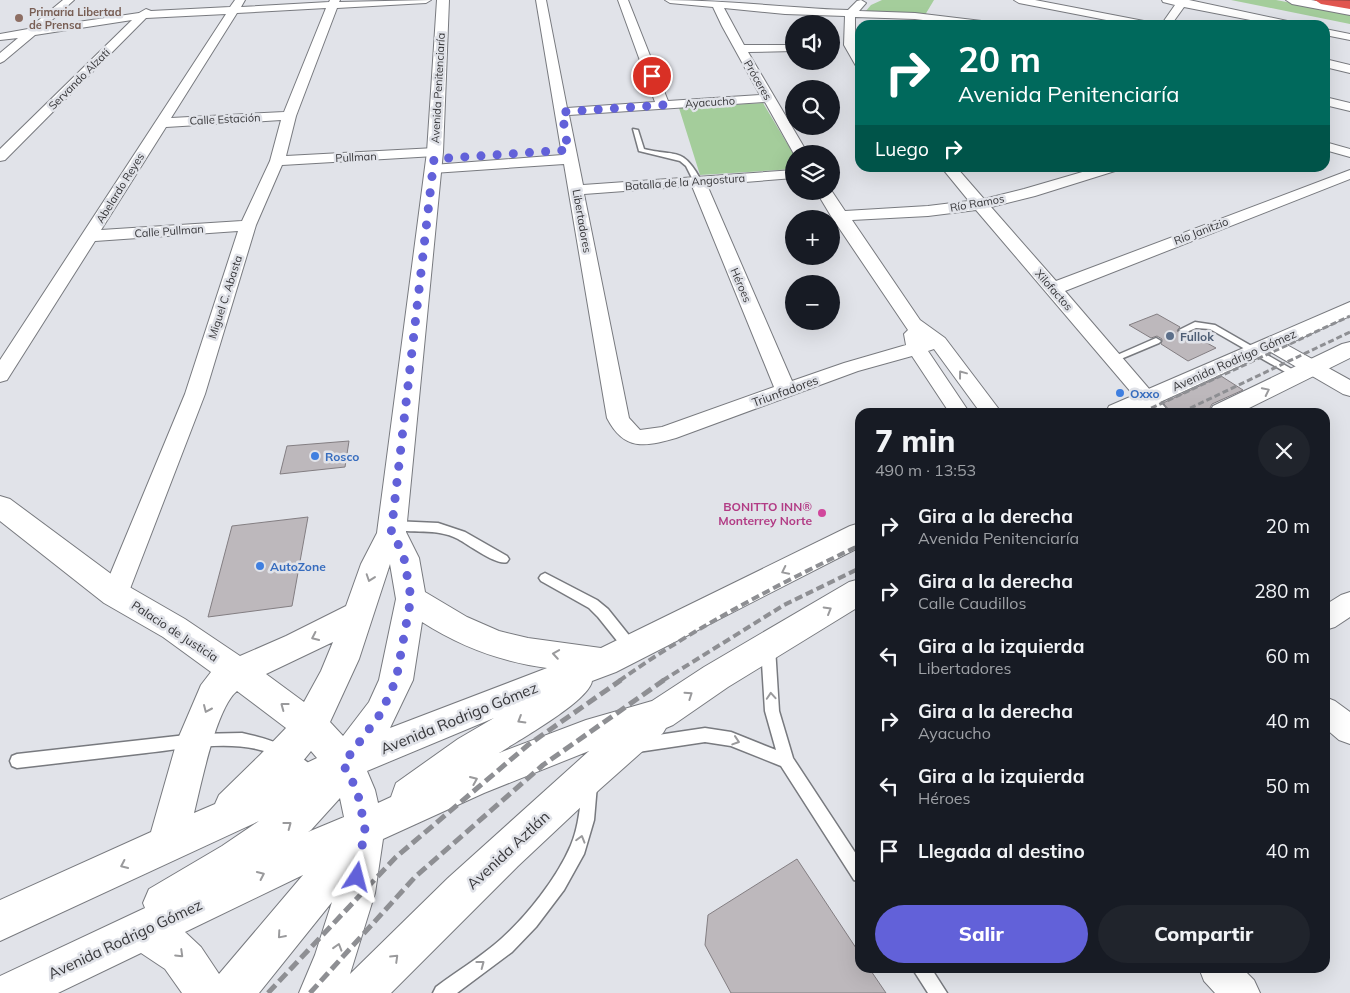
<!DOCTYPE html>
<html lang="es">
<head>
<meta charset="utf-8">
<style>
  :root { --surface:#171b24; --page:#20242c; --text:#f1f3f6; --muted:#9ea1a6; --accent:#6261d9 }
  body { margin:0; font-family:Mulish,sans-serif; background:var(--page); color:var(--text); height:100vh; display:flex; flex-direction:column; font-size:19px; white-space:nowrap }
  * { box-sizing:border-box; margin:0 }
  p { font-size:16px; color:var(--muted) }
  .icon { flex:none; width:28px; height:28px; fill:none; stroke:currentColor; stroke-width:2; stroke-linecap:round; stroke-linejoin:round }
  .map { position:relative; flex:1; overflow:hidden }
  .panel { position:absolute; left:855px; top:408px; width:475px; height:565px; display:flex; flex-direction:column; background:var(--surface); border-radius:15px; box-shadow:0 5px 20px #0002 }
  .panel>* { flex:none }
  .hud { position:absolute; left:855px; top:20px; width:475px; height:152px; border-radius:15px; box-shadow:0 5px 20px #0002; background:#00695c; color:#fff; overflow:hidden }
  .tools { position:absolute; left:785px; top:15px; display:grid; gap:10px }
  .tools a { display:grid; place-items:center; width:55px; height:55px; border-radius:50%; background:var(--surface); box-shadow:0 5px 20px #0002; font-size:25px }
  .pin { position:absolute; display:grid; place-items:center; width:42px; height:42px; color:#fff; margin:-21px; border:2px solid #fff; border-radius:50%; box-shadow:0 1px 5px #0007 }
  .me { position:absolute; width:55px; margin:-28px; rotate:9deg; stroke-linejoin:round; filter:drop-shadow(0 0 4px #0008) }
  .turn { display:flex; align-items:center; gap:18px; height:105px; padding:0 20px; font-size:22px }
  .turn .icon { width:65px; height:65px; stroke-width:2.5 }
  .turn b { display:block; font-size:35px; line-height:42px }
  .then { display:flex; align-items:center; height:48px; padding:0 20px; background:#0003; gap:10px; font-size:19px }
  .round { display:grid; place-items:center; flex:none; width:52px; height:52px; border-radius:26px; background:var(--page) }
  .overview { display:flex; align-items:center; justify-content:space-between; height:85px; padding:0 20px }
  h1 { font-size:30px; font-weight:800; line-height:38px }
  .button { display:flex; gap:10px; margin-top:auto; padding:10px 20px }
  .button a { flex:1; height:58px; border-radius:30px; background:var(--accent); color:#fff; font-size:20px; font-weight:800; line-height:58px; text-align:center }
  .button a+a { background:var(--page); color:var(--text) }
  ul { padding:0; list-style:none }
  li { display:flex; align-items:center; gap:15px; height:65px; padding:0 20px }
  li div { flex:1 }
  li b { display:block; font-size:19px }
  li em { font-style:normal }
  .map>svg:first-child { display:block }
  .green { fill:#a4cd9b }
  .building { fill:#bdb8bc; stroke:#837e82 }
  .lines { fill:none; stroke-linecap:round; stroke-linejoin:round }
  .lane-casing { stroke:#787a7f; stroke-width:3 }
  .street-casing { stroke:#787a7f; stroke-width:2 }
  .secondary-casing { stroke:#787a7f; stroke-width:2 }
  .highway-casing { stroke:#a44b47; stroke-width:2 }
  .lane { fill:#fff; fill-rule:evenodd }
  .street { fill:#fff; fill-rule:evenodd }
  .secondary { fill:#fff; fill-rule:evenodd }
  .highway { fill:#e0564f; fill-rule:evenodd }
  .rail-far2 { stroke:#8e8f93; stroke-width:3; stroke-dasharray:6 3; stroke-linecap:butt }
  .rail-far1 { stroke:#8e8f93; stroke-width:4; stroke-dasharray:8 4; stroke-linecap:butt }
  .rail { stroke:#8e8f93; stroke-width:5; stroke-dasharray:11 5; stroke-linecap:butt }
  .oneway { stroke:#9a9a9c }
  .route { stroke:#6261d9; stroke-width:9; stroke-dasharray:0 16.2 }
  .education-dot { fill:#8d6e63; stroke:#e1e3e9; stroke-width:2 }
  .service-dot { fill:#5c6f8a; stroke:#e1e3e9; stroke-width:2 }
  .shop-dot { fill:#3f7fe0; stroke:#e1e3e9; stroke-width:2 }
  .hotel-dot { fill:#d1479c; stroke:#e1e3e9; stroke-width:2 }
  .labels { text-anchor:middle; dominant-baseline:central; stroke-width:5; stroke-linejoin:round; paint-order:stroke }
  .far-education-label { font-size:11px; font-weight:bold; fill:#785e54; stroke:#e1e3e9; text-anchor:start }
  .far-street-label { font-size:11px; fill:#363639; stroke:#e1e3e9 }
  .service-label { font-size:12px; font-weight:bold; fill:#4e5e75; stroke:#e1e3e9; text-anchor:start }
  .street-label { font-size:12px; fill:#363639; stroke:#e1e3e9 }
  .shop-label { font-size:12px; font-weight:bold; fill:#366cbe; stroke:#e1e3e9; text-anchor:start }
  .hotel-label { font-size:12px; font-weight:bold; fill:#b23c85; stroke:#e1e3e9; text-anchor:end }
  .near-street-label { font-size:15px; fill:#363639; stroke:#e1e3e9 }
</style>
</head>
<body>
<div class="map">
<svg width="1350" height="993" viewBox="0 0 1350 993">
  <rect width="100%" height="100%" fill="#e1e3e9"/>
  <!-- green -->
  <path class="green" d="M882,0h52l-9,15 -60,-3 6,-7z
    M1231,0h45l74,14v10z
    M763,103l31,52v14l-94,6 -21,-67z"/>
  <!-- building -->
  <path class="building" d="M1157,314l23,13 -3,4 6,4 6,-2 27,15 -28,13 -27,-17 1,-5 -5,-3 -6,2 -22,-13z
    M1221,376l22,14 -31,14 -4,8h-37l-8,-9z
    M349,441l-4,26 -65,7 7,-28z
    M308,517l-16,89 -84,11 24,-91z
    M797,859l63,95v14h9l17,25h-155l-26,-48 3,-30z"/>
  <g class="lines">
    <defs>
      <path id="lane" d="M633,129l5,1 6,19c32,8 38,-3 57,31l-1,2h-6l-8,-16 -6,-5 -41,-10z
        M1195,322l20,3 87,50 -5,3 -3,-1 -84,-48 -14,-1 -12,5 -5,-3z
        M1156,338l5,3 -2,2 -43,18h-6l-2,-2z
        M393,521l45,2 27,9 42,24 2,3 -2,3c-10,4 -38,-17 -49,-23 -23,-12 -46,-4 -69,-11l-2,-3 2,-3z
        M545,573l52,27 11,9 28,35 2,4 -2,4 -5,2 -5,-2 -28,-35 -9,-9 -48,-27 -2,-3 2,-3z
        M768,641l5,2 2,4 4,64 14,47 67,102v22l-6,-2 -73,-114 -50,-20 -26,-4 -67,10 -5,-2 -2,-5 2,-5 5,-2 67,-10 26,4 45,18 -11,-39 -4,-64 2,-4z
        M242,733c36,8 47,14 75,37l2,5 -2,5 -5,2c-18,-7 -29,-25 -48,-31 -35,-11 -82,-2 -118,2 -43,5 -86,10 -129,15l-5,-2 -2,-5 2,-5 5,-2 178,-20z
        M590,778l5,2 2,5 -3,35 -10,34 -20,36 -28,37 -24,25 -55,41h-24l3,-6c21,-16 45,-30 65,-48 26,-23 56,-61 70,-94 8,-19 9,-40 12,-60l2,-5z
        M912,968h19l16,25h-19z"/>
      <path id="street" d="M63,0h11l-30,27 95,-14 7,-4 5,2 79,-4 5,-7h10l-4,7 88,-5 1,-2h10l-1,2 92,-2 -5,3 -89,5 -41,108 -10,40 149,-8 5,1 2,3 -2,3 -5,1 -153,9 -26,60 -51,169 -77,200 -4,7 -9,4 -9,-4 -4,-7 83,-200 53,-163 -143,10 -88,139 -7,2v-22l226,-346 -80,4 -141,142 -5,1v-12l132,-129 -97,15 -31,26 -4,2v-10l18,-15 -18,2v-6l28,-5zM326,8l-42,104 -113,6 66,-105zM281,120l-11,41 -28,60 -141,9 65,-103z
        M536,0h10l21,108 88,-6 -37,-102h10l40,101 92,-6 -38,-69 -9,-19 -43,-4 -5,-3c61,0 122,8 183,10l9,-9 4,-1 5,3 -7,8 56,2 75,9 5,3h-32l-48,-6 -60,-2v23l5,15v12l-4,-1 -12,-21 1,-29 -60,-2 -61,-6 20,37h50v6l-46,1 60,102h-14l-29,-52 -196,13 14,70 211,-15v8l-87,7 85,196 52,-18 62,-18 -2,-11 4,-4 -77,-114 -15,-25 15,-1 14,21 83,-5 41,-5 -27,-33h15l27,31 40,-10 72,-21h21l-2,3 -80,25 -44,11 65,74 294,-111v9l-285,112 104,121h-21l-172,-202 -48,6 -76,4 68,100 25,18 56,74h-21l-46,-63 -6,2 41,61h-20l-37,-56 -54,15 -182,67c-31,9 -52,13 -69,-20l-43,-254 -131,9 -5,-1 -2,-3 2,-3 5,-1 129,-10zM692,186l82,201 -112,40 -22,3 -11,-12 -45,-224z
        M1014,0h21l114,22 5,3h-22l-113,-22z
        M1162,0h27l103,22 5,3h-21l-92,-18 -13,18h-10l14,-20 -12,-3z
        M1325,29l25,5v6l-25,-5z
        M1325,59l25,6v8l-25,-6z
        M1325,97l25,6v8l-25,-6z
        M1325,142l25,7v8l-25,-7z
        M1271,338l7,2 72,40v16l-7,-2 -79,-46 -3,-4 3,-4z
        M1350,592v25l-15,10 -10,3v-25l16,-10z
        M1325,697l10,4 15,11v32l-11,-4 -14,-12z
        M1199,968h43l12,12 6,13h-45l-11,-12z"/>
      <path id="secondary" d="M437,0h12l-6,152 -37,380 13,26 6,34 42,25 32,14 29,7 73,10 249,-122 10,-3v24l-244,125 -24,9c-3,20 -73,59 -93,72l87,-33 66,-19 52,-34 145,-85 11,-3v27l-132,81 -55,38 -7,3 -3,5 -63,56 -82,77 -127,127h-92l16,-38 17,-53 -73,91h-77l-17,-24 -24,-16 -83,40h-58v-17l145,-68 -2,-5 6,-14 73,-43 37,-25 -259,120v-41l151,-68 26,-91 24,-56 10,-13 -48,-35 -59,-34 -104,-82v-25l10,3 116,86 59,34 55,37 46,-20 60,-30 15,-42 16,-31 50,-381zM390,564l6,35 -17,81 -10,22 -26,34 -13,-14 29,-63zM422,622c39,25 80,40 125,46l-157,60 23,-48zM333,642l-12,29 -17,31 -38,-28zM237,691l49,37 -26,27 -41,40 -4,9 -21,9c7,-28 22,-105 43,-122zM494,718l-36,21 -62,44 -5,14 -13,6 -3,-13 -8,-19zM311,751l6,7 -19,9zM589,751l-141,127 -98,96 25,-81 8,-54 101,-46zM340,798l4,19 -36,15 3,-2zM303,875l-84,99 -18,-27 -16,-15z
        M1286,0h25l39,7v8l-58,-11z
        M1350,302v14l-212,96h-32l3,-6z
        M1350,342v16l-109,54h-31l3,-6 129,-62z"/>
      <path id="highway" d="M1315,0l35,1v8l-29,-5z"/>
    </defs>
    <!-- lane casing -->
    <use href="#lane" class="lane-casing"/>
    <!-- street casing -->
    <use href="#street" class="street-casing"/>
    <!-- secondary casing -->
    <use href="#secondary" class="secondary-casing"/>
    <!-- highway casing -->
    <use href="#highway" class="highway-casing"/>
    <!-- lane -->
    <use href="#lane" class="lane"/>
    <!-- street -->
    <use href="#street" class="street"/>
    <!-- secondary -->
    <use href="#secondary" class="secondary"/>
    <!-- highway -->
    <use href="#highway" class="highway"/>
    <!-- rail-far2 -->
    <path class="rail-far2" d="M1143,412l207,-96
      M1182,412l168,-80"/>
    <!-- rail-far1 -->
    <path class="rail-far1" d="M619,681c76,-54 158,-96 241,-136
      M662,681l122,-76 76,-37"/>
    <!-- rail -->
    <path class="rail" d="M268,993l128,-136 132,-112 93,-65
      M310,993l105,-116 128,-112 121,-85"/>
  </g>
  <!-- one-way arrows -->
  <defs><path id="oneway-chevron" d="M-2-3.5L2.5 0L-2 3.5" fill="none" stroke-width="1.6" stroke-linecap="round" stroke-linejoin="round" transform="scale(1.25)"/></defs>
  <g class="oneway">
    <use href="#oneway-chevron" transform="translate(962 374) rotate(-127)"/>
    <use href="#oneway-chevron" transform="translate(1266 391) rotate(-26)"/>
    <use href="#oneway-chevron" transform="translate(785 571) rotate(154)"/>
    <use href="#oneway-chevron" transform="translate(370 578) rotate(109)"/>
    <use href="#oneway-chevron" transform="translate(828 610) rotate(-30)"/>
    <use href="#oneway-chevron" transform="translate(315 637) rotate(155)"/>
    <use href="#oneway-chevron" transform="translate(556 654) rotate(-171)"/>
    <use href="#oneway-chevron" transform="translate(689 695) rotate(-34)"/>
    <use href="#oneway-chevron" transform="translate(771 696) rotate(-94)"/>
    <use href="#oneway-chevron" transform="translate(284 706) rotate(-143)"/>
    <use href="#oneway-chevron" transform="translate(207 709) rotate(114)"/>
    <use href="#oneway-chevron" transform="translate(521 720) rotate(149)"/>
    <use href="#oneway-chevron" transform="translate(736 741) rotate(18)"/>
    <use href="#oneway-chevron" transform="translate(474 780) rotate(-23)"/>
    <use href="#oneway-chevron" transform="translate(288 825) rotate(-37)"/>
    <use href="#oneway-chevron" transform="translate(581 839) rotate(-74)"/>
    <use href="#oneway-chevron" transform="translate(124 865) rotate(155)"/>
    <use href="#oneway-chevron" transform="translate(261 875) rotate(-25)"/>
    <use href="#oneway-chevron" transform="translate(281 935) rotate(131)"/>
    <use href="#oneway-chevron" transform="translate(338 947) rotate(-73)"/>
    <use href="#oneway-chevron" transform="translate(180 954) rotate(44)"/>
    <use href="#oneway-chevron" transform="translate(395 958) rotate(-44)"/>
    <use href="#oneway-chevron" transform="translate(481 964) rotate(-37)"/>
  </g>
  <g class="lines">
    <!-- route -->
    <path class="route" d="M357,877l8,-49 -8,-38 -14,-26 38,-51 15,-33 15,-82 -7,-40 -6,-14 -7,-10 43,-375 134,-9 -6,-38 101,-7 -11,-29"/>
  </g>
  <!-- markers -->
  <circle class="education-dot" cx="19" cy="18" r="5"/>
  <circle class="service-dot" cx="1170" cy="336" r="5"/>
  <g class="shop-dot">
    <circle cx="1120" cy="393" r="5"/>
    <circle cx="315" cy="456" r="5"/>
    <circle cx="260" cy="566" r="5"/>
  </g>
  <circle class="hotel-dot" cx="822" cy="513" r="5"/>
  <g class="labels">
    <!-- far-education labels -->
    <g class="far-education-label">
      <text x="29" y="12">Primaria Libertad<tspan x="29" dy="13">de Prensa</tspan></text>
    </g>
    <!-- far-street labels -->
    <g class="far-street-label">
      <text transform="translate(79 79) rotate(-45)">Servando Alzati</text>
      <text transform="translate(758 80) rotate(60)">Próceres</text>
      <text transform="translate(438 88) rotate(-87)">Avenida Penitenciaría</text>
      <text transform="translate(710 102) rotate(-4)">Ayacucho</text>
      <text transform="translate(225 119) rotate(-3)">Calle Estación</text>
      <text transform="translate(356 157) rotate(-3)">Pullman</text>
      <text transform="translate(685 182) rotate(-4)">Batalla de la Angostura</text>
      <text transform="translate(120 188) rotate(-58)">Abelardo Reyes</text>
      <text transform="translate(977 203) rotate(-10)">Río Ramos</text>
      <text transform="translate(582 221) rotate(80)">Libertadores</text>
      <text transform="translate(169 231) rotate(-4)">Calle Pullman</text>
      <text transform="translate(1201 231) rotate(-21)">Rio Janitzio</text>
      <text transform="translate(741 285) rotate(67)">Héroes</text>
      <text transform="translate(1054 290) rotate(49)">Xilofactos</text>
      <text transform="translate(225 297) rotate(-72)">Miguel C. Abasta</text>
    </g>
    <!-- service labels -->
    <g class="service-label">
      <text x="1180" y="336">Fullok</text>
    </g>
    <!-- street labels -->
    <g class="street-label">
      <text transform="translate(1234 360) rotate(-24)">Avenida Rodrigo Gómez</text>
      <text transform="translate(785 391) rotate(-20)">Triunfadores</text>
      <text transform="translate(175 631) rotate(33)">Palacio de Justicia</text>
    </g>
    <!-- shop labels -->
    <g class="shop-label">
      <text x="1130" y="393">Oxxo</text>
      <text x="325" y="456">Rosco</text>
      <text x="270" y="566">AutoZone</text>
    </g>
    <!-- hotel labels -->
    <g class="hotel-label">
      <text x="812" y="506">BONITTO INN®<tspan x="812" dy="14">Monterrey Norte</tspan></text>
    </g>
    <!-- near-street labels -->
    <g class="near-street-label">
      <text transform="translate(459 718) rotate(-22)">Avenida Rodrigo Gómez</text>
      <text transform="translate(508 850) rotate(-43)">Avenida Aztlán</text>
      <text transform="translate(125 939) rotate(-25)">Avenida Rodrigo Gómez</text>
    </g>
  </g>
</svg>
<div class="tools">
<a><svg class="icon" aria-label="sound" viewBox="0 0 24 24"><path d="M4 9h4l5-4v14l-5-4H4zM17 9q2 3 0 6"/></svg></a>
<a><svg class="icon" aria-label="search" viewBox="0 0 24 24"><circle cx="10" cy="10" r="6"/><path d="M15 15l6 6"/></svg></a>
<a><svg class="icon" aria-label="layers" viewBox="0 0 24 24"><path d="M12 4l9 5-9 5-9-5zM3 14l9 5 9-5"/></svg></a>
<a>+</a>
<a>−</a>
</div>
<div class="pin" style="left:652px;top:76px;background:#d93025"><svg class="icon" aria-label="arrive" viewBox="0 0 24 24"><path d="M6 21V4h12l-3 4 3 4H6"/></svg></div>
<svg class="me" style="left:357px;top:877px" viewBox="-20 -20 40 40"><path d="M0-17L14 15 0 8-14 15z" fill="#6261d9" stroke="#fff" stroke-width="4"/></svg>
<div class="hud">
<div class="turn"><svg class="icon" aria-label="right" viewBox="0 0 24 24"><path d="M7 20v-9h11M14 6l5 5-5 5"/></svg><div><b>20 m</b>Avenida Penitenciaría</div></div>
<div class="then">Luego<svg class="icon" aria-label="right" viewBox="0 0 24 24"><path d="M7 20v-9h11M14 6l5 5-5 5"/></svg></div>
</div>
<section class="panel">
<div class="overview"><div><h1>7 min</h1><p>490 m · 13:53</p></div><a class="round"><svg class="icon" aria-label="close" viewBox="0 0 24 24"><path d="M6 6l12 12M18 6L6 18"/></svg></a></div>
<ul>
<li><svg class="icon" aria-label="right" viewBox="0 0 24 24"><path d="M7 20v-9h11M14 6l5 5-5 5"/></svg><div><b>Gira a la derecha</b><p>Avenida Penitenciaría</p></div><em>20 m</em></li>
<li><svg class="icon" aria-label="right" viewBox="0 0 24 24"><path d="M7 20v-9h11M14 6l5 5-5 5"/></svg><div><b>Gira a la derecha</b><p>Calle Caudillos</p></div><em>280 m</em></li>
<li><svg class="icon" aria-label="left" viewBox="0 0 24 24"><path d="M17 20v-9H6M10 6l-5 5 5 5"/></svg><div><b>Gira a la izquierda</b><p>Libertadores</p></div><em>60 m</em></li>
<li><svg class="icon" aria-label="right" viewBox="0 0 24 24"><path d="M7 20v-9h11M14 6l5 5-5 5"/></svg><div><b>Gira a la derecha</b><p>Ayacucho</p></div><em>40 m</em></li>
<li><svg class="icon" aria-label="left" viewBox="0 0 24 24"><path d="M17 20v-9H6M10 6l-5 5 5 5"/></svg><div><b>Gira a la izquierda</b><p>Héroes</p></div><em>50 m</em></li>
<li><svg class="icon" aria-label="arrive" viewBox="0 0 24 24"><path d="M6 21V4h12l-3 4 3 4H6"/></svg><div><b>Llegada al destino</b></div><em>40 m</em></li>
</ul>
<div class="button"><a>Salir</a><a>Compartir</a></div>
</section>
</div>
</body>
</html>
